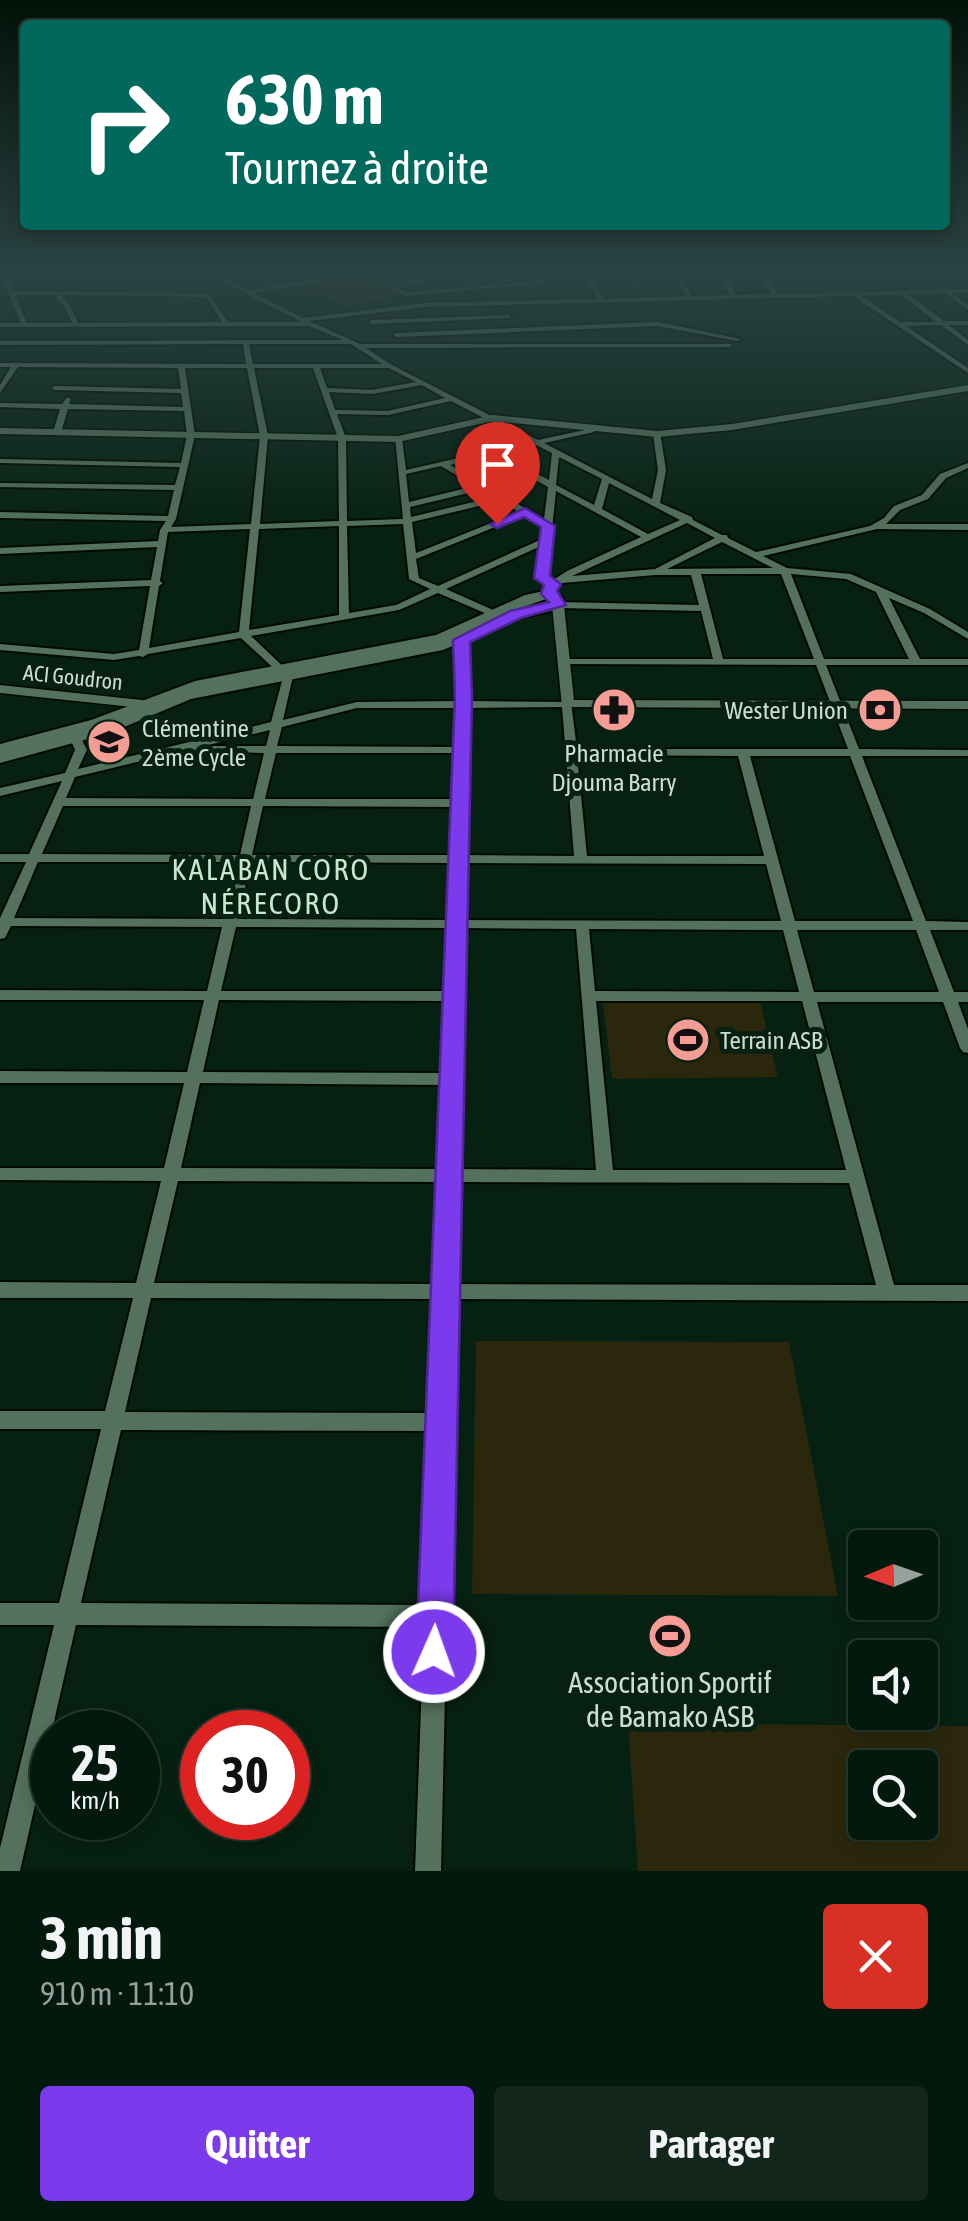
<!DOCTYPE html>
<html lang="fr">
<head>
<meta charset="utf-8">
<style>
  :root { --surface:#04190d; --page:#12261b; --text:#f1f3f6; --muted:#97a09d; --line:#25382e; --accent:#7c3aed }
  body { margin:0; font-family:"Asap Condensed",sans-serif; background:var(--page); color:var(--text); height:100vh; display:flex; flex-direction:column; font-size:38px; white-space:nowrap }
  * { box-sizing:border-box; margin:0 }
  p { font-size:32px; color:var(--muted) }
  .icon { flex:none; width:55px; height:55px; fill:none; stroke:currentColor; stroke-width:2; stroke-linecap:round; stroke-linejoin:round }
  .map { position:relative; height:1871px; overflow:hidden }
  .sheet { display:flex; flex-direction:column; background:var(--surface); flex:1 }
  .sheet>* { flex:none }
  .top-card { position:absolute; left:20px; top:20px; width:930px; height:210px; border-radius:10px; box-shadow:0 5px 15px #0003,0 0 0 2px var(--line); background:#00695c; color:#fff; overflow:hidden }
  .needle { width:65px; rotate:268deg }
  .tools { position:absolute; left:848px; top:1530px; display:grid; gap:20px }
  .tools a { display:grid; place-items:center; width:90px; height:90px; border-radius:10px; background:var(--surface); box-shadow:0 5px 15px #0003,0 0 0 2px var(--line); font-size:50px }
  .speed { position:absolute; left:30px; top:1710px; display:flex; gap:20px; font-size:50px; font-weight:700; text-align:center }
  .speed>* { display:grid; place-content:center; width:130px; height:130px; border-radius:50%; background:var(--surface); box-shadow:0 5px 15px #0003,0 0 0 2px var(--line); line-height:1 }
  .speed small { font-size:25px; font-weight:400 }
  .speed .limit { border:15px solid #d22; background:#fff; color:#111 }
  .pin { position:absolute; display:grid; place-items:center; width:85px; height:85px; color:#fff; margin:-102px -42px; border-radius:50% 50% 50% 0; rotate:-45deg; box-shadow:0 0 10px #0007 }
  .pin .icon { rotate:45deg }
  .me { position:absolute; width:110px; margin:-55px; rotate:2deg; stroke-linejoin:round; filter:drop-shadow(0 0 8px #0008) }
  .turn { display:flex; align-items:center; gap:35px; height:210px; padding:0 40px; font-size:45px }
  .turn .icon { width:130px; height:130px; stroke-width:2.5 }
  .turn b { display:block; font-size:70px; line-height:85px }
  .round { display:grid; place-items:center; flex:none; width:105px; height:105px; border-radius:10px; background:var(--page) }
  .summary { display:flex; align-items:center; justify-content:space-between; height:170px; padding:0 40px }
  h1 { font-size:60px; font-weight:700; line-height:75px }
  .button { display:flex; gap:20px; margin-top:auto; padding:20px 40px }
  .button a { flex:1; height:115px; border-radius:10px; background:var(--accent); color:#fff; font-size:40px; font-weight:700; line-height:115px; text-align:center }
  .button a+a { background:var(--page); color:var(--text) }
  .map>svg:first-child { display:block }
  .green { fill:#2a270d; fill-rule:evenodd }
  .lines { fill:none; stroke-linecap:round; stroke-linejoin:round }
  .minor-casing { stroke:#000a01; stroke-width:4 }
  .tertiary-casing { stroke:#000a01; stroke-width:3 }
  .secondary-casing { stroke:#000a01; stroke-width:4 }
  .minor { fill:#53715c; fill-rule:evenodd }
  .tertiary { fill:#53715c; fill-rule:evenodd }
  .secondary { fill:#53715c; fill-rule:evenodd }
  .route { fill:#7c3aed; stroke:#51269a; stroke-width:2.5 }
  .labels { text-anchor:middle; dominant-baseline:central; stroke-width:10; stroke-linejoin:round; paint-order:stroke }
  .far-street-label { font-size:22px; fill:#cdddd1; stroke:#062111 }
  .poi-label { font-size:25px; fill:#cdddd1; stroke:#062111; text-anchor:start }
  .quarter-label { font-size:30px; letter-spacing:2.5px; fill:#c7e8d0; stroke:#062111 }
  .near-poi-label { font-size:30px; fill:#cdddd1; stroke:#062111 }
</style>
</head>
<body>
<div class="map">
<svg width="968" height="1871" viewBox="0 0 968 1871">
  <rect width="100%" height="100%" fill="#062111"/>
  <!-- green -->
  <path class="green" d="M354,274l51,20 -59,12 -49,-21z
    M760,1001l18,76 -166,2 -9,-77z
    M476,1341l313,1 49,254 -366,-2z
    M628,1723l340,3v145h-330zM865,1768h55v54h-55z"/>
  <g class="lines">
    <defs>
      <path id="minor" d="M207,273h8l33,17 99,-17h34l-127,20 49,25 122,-15 174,-4 -19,-26h6l19,26 81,-3 -13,-23h6l13,23 38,-1 -13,-22h6l13,22 36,-1 -14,-21h6l14,21 190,-5v4h-17l17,12v5l-24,-17 -36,1 36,27h24v4h-19l19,15v5l-27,-20 -35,1 62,42v5l-115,-77 -428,11 -116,14 51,23h372l-2,3 -364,1 26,17 146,75 56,-12v4l-50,11 108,56 6,-29 -5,-36 7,-2 6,38 -6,33 32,14 1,3 29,15h5l1,3 28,14 114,-26 14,-8 10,-12 28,-11 18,-21 28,-11v5l-22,10 -18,21 -28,11 -14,14h82v6l-91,-1 -114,27 24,12 64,6 79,35 38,23v7l-44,-26 -35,-15 31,61h48v6h-142l33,84 109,1v6h-106l64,165 42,1v8h-38l24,62h14v10h-10l10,27v24l-5,-1 -3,-4 -17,-46h-126l77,283h74v16l-514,-2 -13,572h-26l9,-244 -348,-2 -56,246h-20v-23l54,-223h-54v-22h59l42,-174h-101v-18h105l28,-113h-133v-16l136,1 25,-102 -161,-1v-12h164l20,-85h-184v-12l187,1 17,-72h-204v-10l207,1 15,-64 -211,-1 -6,12 -5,1v-21l26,-56h-26v-8h29l33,-73 -62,15v-8l65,-15 10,-23 -5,-12 6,-3 4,1 7,14 -9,19 193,-47 12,-45 -42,-39 -93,16 -5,3 -4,-1 -25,4 -114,-10v-6l114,10 25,-4 11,-64 -150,6v-6l151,-6 6,-33 -157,7v-6l158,-7 2,-11 6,-9 -166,-3v-6l168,4 6,-26 -174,-3v-4l175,2 5,-18 -180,-4v-4l181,4 6,-28 -3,-24 -116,-2 -7,23 -4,2 -4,-2 7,-23 -60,-2v-4l62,1 5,-7 4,2 -2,5 114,3 -2,-14 -126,-3 -4,-2 4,-2 126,3 -3,-21 -160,-1 -18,26v-8l11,-18h-11v-4l246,1 -3,-20 -243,1v-4l343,-1 -34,-14 -309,1v-4h21l-19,-44 212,-2zM9,281h212l81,41h-74l-20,-29 -195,-2zM15,295h39l11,13 7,15h-45zM61,295l145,2 16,25 -144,1 -7,-16zM901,295l35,27h-36l-39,-26zM249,344h102l31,20h-129zM185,368h62l13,68 -9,88 -80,3 5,-8 19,-84zM254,368h59l25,70 1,83 -79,3 8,-88zM320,368h69l27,14 -44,8 -45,-2zM422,385l23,13 -57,13 -53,-1 -6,-18 43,2zM451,401l79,41 -38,8 -4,-1 -3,3 -79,18 -4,-31 -7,-2 8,82 -56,2 -1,-83 -9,-24 51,1zM536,445l16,8 -3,27 -51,-27zM490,455l58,32 -4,32 -94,-54zM559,457l43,22 -8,26 -38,-20zM441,466l34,20 -66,16 -3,-28zM609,483l71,37 -32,14 -46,-25zM481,490l13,7 -83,20 -1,-10zM556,491l85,46 -74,34 -14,9 -6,-3zM500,501l19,11 -103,41 -4,-31zM525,515l18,11 -1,13 -104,47 -19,-8 -3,-19zM687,523l28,15 -60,31 -83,7zM403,524l6,55 21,10 -34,16 -47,8 -2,-87zM339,526v89l-90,15 10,-101zM250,529l-11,103 -90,16 10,-62 4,-3 -3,-2 8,-49zM722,542l51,26 -106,1zM541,546l-4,32 11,7 -4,9 5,3 3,-1 5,-11 5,-2 93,-8h36l8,30 -141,-3 -5,3 5,3 143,3 12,48h-151l-4,1v4l258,1 32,84h-271l-6,-47 -103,-1 -2,-61 -5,-3 -5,3 1,61 -100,1 -74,18 10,-44 -42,-40 148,-26 39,-17 56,24h6v-4l-54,-24zM701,574h80l33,85h-91zM791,574l55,5 30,13 33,67h-85zM562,707l12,149 -109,-1 3,-147zM357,708h100l-1,39 -179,-1 5,-19zM270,730l-4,16h-62zM183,751l81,2 -11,46 -187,-1 9,-21zM276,753h180l-2,46h-189zM577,755l161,1 26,100h-177zM750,756h100l63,165h-118zM63,806h188l-11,49 -198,-1zM263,806l191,1 -2,48h-200zM38,862h200l-14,57 -210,-1zM251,862l201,1 -2,57 -212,-1zM464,863l302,1 15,57 -318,-1zM236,927l213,1 -2,63h-226zM463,928l113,1 20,241 -139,-1zM589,929l194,1 16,62 -204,-1zM797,930h119l23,62h-125zM219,1000l228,1 -3,72 -241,-1zM596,1001h206l44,169h-233zM200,1083l244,2 -3,84 -260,-1zM178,1181l262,1 -3,102 -283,-1zM457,1182l392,1 27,102 -422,-1zM151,1298l285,1 -4,114 -307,-1zM121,1430l310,1 -6,174 -344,-2z
        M488,273h25l-123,12 17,7 136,-11 3,2 -140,13 -26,-12z
        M622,273h6l10,13h-4z
        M509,315l2,3 -139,6 -3,-2 3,-2z
        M657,322l84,17 -3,2 -81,-15 -261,11 -3,-2 3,-2z"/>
      <path id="tertiary" d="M968,385v6l-236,39 -75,7 -164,-16 -95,21 -398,-8v-6l398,8 95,-21 164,16 75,-7z
        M558,601l6,4 10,95 394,1v8l-406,-2 -10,-102z
        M0,685l142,15 7,4 -7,4 -142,-15z"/>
      <path id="secondary" d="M549,590l14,8v10l-43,10 -77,32 -252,49 -81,34 -110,30v-19l91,-24 104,-39 241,-46 89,-40zM546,599l5,3 -39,9z"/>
    </defs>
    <!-- minor casing -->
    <use href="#minor" class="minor-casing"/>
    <!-- tertiary casing -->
    <use href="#tertiary" class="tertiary-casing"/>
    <!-- secondary casing -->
    <use href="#secondary" class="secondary-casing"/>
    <!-- minor -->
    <use href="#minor" class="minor"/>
    <!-- tertiary -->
    <use href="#tertiary" class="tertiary"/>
    <!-- secondary -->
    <use href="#secondary" class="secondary"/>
  </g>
  <!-- sky -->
  <linearGradient id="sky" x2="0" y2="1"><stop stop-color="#031209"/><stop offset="0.51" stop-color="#2a4343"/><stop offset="1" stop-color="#2a4343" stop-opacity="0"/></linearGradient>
  <rect width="968" height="535" fill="url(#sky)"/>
  <!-- route -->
  <path class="route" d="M525,508l30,18 -5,50 11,8 -4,7 9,14 -45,13 -51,24 2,54 -19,956 -6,14 -13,5 -13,-5 -5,-14 39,-956 -2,-56 57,-29 39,-9 -8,-8 3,-9 -10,-7 7,-51 -17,-10 -27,11 -7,-4z"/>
  <!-- icons -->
  <defs>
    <symbol id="pharmacy-disc" viewBox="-11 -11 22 22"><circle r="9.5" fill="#f59c94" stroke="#062111"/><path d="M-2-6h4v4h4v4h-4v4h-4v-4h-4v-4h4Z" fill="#111"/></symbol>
    <symbol id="bank-disc" viewBox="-11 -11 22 22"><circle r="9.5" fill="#f59c94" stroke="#062111"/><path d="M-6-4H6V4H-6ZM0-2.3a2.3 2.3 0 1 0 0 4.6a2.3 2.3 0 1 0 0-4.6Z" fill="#111"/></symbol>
    <symbol id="school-disc" viewBox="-11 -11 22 22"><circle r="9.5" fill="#f59c94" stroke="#062111"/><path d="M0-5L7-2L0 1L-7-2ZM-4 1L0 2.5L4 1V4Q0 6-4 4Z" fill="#111"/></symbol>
    <symbol id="stadium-disc" viewBox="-11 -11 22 22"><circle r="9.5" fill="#f59c94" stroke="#062111"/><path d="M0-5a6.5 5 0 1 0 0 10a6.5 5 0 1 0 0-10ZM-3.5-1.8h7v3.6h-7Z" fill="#111"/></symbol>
  </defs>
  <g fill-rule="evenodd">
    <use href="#pharmacy-disc" x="589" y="685" width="50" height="50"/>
    <use href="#bank-disc" x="855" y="685" width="50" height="50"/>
    <use href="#school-disc" x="84" y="717" width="50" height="50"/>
    <use href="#stadium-disc" x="663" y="1015" width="50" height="50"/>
    <use href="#stadium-disc" x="645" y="1611" width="50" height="50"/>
  </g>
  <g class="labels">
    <!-- far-street labels -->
    <g class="far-street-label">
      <text transform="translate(73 677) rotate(6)">ACI Goudron</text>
    </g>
    <!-- poi labels -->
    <g class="poi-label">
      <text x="848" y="710" text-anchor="end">Wester Union</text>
      <text x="142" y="728">Clémentine<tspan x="142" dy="29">2ème Cycle</tspan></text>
      <text x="614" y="753" text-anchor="middle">Pharmacie<tspan x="614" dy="29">Djouma Barry</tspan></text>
      <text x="720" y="1040">Terrain ASB</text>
    </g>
    <!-- quarter labels -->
    <g class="quarter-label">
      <text x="271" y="869">KALABAN CORO<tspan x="271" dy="34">NÉRECORO</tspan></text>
    </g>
    <!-- near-poi labels -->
    <g class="near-poi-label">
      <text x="670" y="1682">Association Sportif<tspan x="670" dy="34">de Bamako ASB</tspan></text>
    </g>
  </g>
</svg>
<div class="tools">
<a><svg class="needle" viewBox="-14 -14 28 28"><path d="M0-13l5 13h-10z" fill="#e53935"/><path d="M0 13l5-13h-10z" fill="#97a09d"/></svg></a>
<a><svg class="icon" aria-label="sound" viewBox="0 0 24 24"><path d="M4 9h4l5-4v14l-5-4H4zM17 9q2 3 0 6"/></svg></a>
<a><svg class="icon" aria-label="search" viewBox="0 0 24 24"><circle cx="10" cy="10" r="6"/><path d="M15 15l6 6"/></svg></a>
</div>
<div class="speed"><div>25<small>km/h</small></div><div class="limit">30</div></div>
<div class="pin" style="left:497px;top:524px;background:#d93025"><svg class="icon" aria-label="arrive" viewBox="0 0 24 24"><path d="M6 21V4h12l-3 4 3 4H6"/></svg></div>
<svg class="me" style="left:434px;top:1652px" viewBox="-20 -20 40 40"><circle r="17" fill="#7c3aed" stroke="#fff" stroke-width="3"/><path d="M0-11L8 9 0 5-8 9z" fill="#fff"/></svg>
<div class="top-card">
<div class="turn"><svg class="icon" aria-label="right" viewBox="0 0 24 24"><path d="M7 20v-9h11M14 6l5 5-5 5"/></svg><div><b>630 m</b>Tournez à droite</div></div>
</div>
</div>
<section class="sheet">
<div class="summary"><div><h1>3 min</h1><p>910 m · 11:10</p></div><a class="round" style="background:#d93025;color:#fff"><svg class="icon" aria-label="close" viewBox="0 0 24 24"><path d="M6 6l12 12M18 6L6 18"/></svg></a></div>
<div class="button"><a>Quitter</a><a>Partager</a></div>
</section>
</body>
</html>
